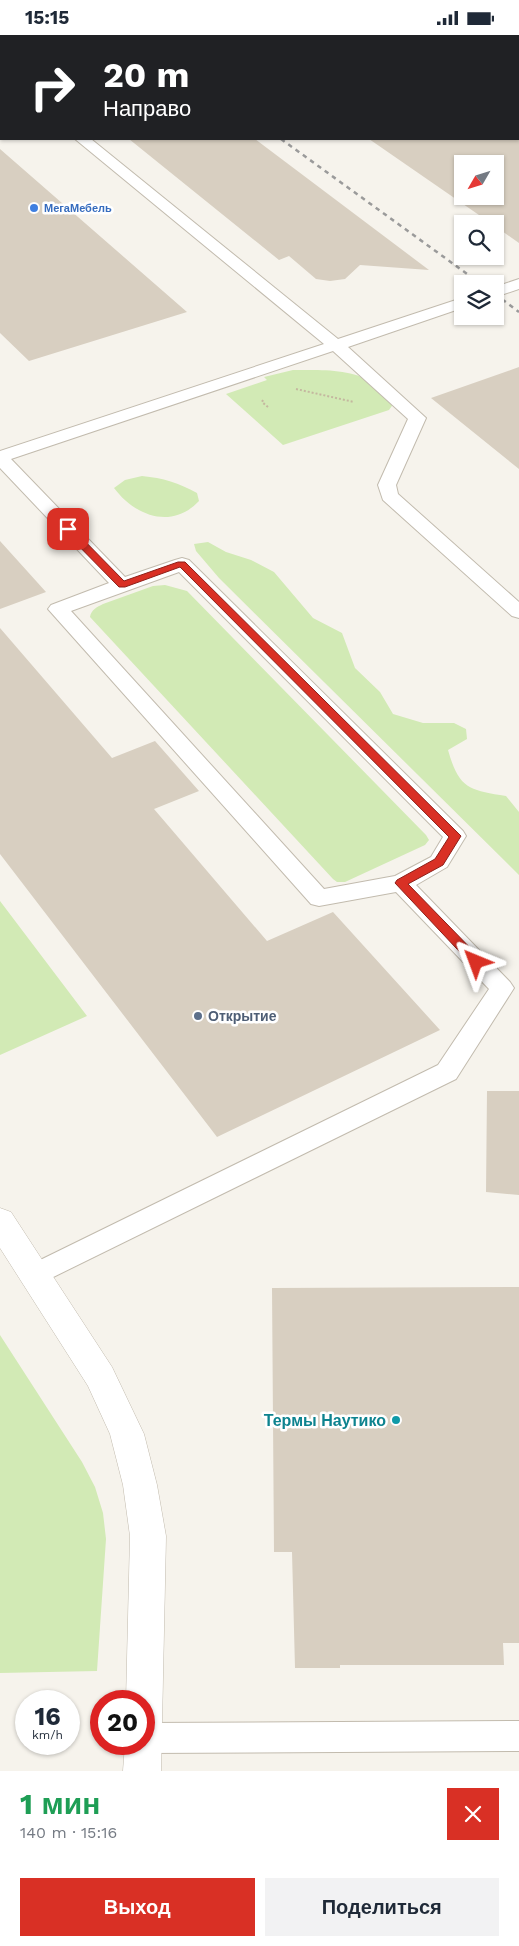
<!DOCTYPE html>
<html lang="ru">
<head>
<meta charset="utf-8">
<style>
  :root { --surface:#fff; --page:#f2f2f3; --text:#1f2937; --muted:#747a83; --accent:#d93025 }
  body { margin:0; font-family:"Work Sans",sans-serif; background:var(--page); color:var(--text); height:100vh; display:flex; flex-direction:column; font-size:19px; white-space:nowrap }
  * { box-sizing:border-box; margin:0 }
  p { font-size:16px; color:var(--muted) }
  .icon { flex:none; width:28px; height:28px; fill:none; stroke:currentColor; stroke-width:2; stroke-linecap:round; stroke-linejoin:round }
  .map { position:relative; height:1736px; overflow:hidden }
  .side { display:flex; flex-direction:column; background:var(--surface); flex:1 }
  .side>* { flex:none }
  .top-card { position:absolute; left:0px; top:0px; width:520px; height:105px; box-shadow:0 1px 4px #0004; background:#202124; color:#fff; overflow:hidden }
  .needle { width:32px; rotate:231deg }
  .buttons { position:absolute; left:454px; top:120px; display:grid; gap:10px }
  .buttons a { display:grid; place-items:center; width:50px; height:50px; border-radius:0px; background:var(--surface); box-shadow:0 1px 4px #0004; font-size:25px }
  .speed { position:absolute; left:15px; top:1655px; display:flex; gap:10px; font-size:25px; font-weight:700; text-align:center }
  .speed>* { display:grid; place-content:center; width:65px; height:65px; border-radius:50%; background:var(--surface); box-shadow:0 1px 4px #0004; line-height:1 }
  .speed small { font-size:12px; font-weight:400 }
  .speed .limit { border:8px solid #d22; background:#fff; color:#111 }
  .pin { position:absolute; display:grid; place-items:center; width:42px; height:42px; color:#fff; margin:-21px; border-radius:10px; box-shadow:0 2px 8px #0006 }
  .me { position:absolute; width:55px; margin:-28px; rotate:316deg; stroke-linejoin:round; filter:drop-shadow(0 0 4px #0008) }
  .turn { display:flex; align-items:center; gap:18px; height:105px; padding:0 20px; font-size:22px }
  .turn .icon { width:65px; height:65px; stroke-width:2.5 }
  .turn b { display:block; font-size:35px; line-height:42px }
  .round { display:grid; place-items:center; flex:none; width:52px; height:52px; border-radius:0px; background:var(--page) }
  .headline { display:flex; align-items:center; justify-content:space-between; height:85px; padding:0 20px }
  h1 { font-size:30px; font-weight:700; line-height:38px; color:#1e9e55 }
  .button { display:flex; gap:10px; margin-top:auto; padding:10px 20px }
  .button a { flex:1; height:58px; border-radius:0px; background:var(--accent); color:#fff; font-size:20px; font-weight:700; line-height:58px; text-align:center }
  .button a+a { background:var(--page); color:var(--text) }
  .status { display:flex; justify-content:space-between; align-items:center; height:35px; padding:0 25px; background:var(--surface); direction:ltr }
  .status svg { height:14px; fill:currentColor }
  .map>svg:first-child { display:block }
  .green { fill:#d2eab5 }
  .building { fill:#d8cfc1; fill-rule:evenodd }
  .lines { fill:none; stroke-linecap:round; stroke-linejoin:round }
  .service-casing { stroke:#c2bbae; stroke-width:2 }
  .minor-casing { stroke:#c2bbae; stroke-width:1 }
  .path { stroke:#c4b79f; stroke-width:2; stroke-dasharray:2 2; stroke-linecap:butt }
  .service { fill:#fff; fill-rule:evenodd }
  .minor { fill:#fff; fill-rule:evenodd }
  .rail { stroke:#9a9a9a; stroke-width:2.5; stroke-dasharray:4.5 4.5; stroke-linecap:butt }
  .route { fill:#d93025; stroke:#8d1f18 }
  .shop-dot { fill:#3f7fe0; stroke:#fff; stroke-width:2 }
  .service-dot { fill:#5c6f8a; stroke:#fff; stroke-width:2 }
  .culture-dot { fill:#0f9aa8; stroke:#fff; stroke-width:2 }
  .labels { text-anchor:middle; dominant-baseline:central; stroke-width:5; stroke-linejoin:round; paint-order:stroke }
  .far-shop-label { font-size:11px; font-weight:bold; fill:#366cbe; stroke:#fff; text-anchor:start }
  .service-label { font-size:14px; font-weight:bold; fill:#4e5e75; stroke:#fff; text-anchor:start }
  .near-culture-label { font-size:16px; font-weight:bold; fill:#0d838f; stroke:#fff; text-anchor:end }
</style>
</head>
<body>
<div class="status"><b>15:15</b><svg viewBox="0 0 49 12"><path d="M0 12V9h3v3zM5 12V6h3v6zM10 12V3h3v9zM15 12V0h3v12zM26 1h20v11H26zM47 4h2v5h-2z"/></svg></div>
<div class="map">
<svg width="519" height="1736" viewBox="0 0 519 1736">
  <rect width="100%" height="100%" fill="#f6f3ec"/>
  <!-- green -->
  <path class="green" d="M293,335c23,0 58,-2 78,12 8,6 16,14 23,21l-5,7 -106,35 -57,-51 41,-14 -3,-3z
    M142,441c21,2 37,7 55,17l2,8c-27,29 -64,15 -85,-13l11,-8z
    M208,507l18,10 25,8 23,12 39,46 29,15 13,35 25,24 13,22 30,9h31l12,6 1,10 -19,11c11,39 21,40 58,46l13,16v63l-300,-297 -23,-27 -2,-7z
    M165,550l22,6 239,244 3,5 -4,5 -80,37h-8l-4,-3 -243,-262c1,-7 7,-10 13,-13l50,-18z
    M0,866l87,115 -87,39z
    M0,1300l82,127 13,25 8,26 3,26 -9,132 -97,2z"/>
  <!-- building -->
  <path class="building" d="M129,104h126l174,131 -69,-5 -15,14 -15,2 -14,-2 -27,-23 -10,4z
    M369,104h150v104l-24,-17v-2h-3zM462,129h33v32h-33z
    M0,114l187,163 -158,49 -29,-28z
    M519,332v102l-88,-71z
    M0,506l46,51 -46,17z
    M0,593l112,130 43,-17 44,50 -45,18 113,132 66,-29 107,118 -223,107 -217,-283z
    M487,1056h32v104l-33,-3z
    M519,1252v356h-16l1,22h-164v3h-45l-3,-116h-18l-2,-264z"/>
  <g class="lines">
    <defs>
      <path id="service" d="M55,0h15l1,1h-15z
        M179,0h14l1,1h-14z
        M413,0h15l1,1h-15z
        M0,33h1v9h-1z
        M75,104h16l247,200 124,-41v10l-114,39 78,71 -30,67 2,9 121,108v16l-7,-2 -129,-116 -5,-15 30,-66 -75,-68 -322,108 114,118 50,-17 7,-2 7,2 274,271 3,5 -19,31 -31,18 94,97 4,6 -58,91 -421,207 -9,-3 -4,-8 4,-8 412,-202 51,-76 -93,-97 -77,14 -8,-2 -263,-295 3,-4 58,-22 -109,-115v-17l324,-107zM179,537l264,265 -12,20 -36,19 -71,13 -253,-278z
        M519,244v10l-24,8v-10z
        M519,1686v30l-375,2 -11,-4 -2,-5h13v-21z"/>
      <path id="minor" d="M0,1173l11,4 101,155 32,67 13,51 9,51 -5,235h-38l2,-27h19v-43h-18l4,-165 -7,-51 -13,-51 -22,-48 -88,-138z"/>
    </defs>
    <!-- service casing -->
    <use href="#service" class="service-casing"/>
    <!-- minor casing -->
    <use href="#minor" class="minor-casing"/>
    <!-- path -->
    <path class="path" d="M296,354l58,13
      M263,365l-1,2 6,5"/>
    <!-- service -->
    <use href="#service" class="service"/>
    <!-- minor -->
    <use href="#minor" class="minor"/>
    <!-- rail -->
    <path class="rail" d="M138,0l2,1
      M281,104l200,145
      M495,259l24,18"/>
  </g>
  <!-- route -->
  <path class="route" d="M68,491l3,1 53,54 54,-19h7l274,272 2,2 -18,29 -35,19 73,75 1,3 -1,3h-9l-77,-82 2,-3 38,-21 14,-22 -269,-270 -55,20h-6l-55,-56 -1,-2z"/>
  <!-- markers -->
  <circle class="shop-dot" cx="34" cy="173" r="5"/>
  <circle class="service-dot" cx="198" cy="981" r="5"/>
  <circle class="culture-dot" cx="396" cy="1385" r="5"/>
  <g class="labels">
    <!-- far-shop labels -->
    <g class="far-shop-label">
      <text x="44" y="173">МегаМебель</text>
    </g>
    <!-- service labels -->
    <g class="service-label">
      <text x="208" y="981">Открытие</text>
    </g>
    <!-- near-culture labels -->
    <g class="near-culture-label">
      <text x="386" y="1385">Термы Наутико</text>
    </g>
  </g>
</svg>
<div class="buttons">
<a><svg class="needle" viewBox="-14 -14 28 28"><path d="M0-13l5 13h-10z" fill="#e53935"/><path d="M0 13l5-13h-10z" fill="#747a83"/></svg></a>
<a><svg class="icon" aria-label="search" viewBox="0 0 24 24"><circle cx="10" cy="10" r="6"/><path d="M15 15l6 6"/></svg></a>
<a><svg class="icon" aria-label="layers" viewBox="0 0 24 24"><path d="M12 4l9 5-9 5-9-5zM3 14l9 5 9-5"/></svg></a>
</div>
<div class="speed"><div>16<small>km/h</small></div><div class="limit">20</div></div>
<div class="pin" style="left:68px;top:494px;background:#d93025"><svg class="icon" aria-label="arrive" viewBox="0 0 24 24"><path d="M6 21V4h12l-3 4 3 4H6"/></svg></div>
<svg class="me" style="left:476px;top:927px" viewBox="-20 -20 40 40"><path d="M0-17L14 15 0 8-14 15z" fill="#d93025" stroke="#fff" stroke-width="4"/></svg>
<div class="top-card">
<div class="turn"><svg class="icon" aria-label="right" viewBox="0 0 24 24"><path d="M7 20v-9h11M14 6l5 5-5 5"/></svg><div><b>20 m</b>Направо</div></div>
</div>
</div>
<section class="side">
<div class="headline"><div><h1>1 мин</h1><p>140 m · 15:16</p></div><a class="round" style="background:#d93025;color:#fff"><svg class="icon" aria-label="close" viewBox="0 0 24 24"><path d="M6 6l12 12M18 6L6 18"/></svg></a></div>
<div class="button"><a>Выход</a><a>Поделиться</a></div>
</section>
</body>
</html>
